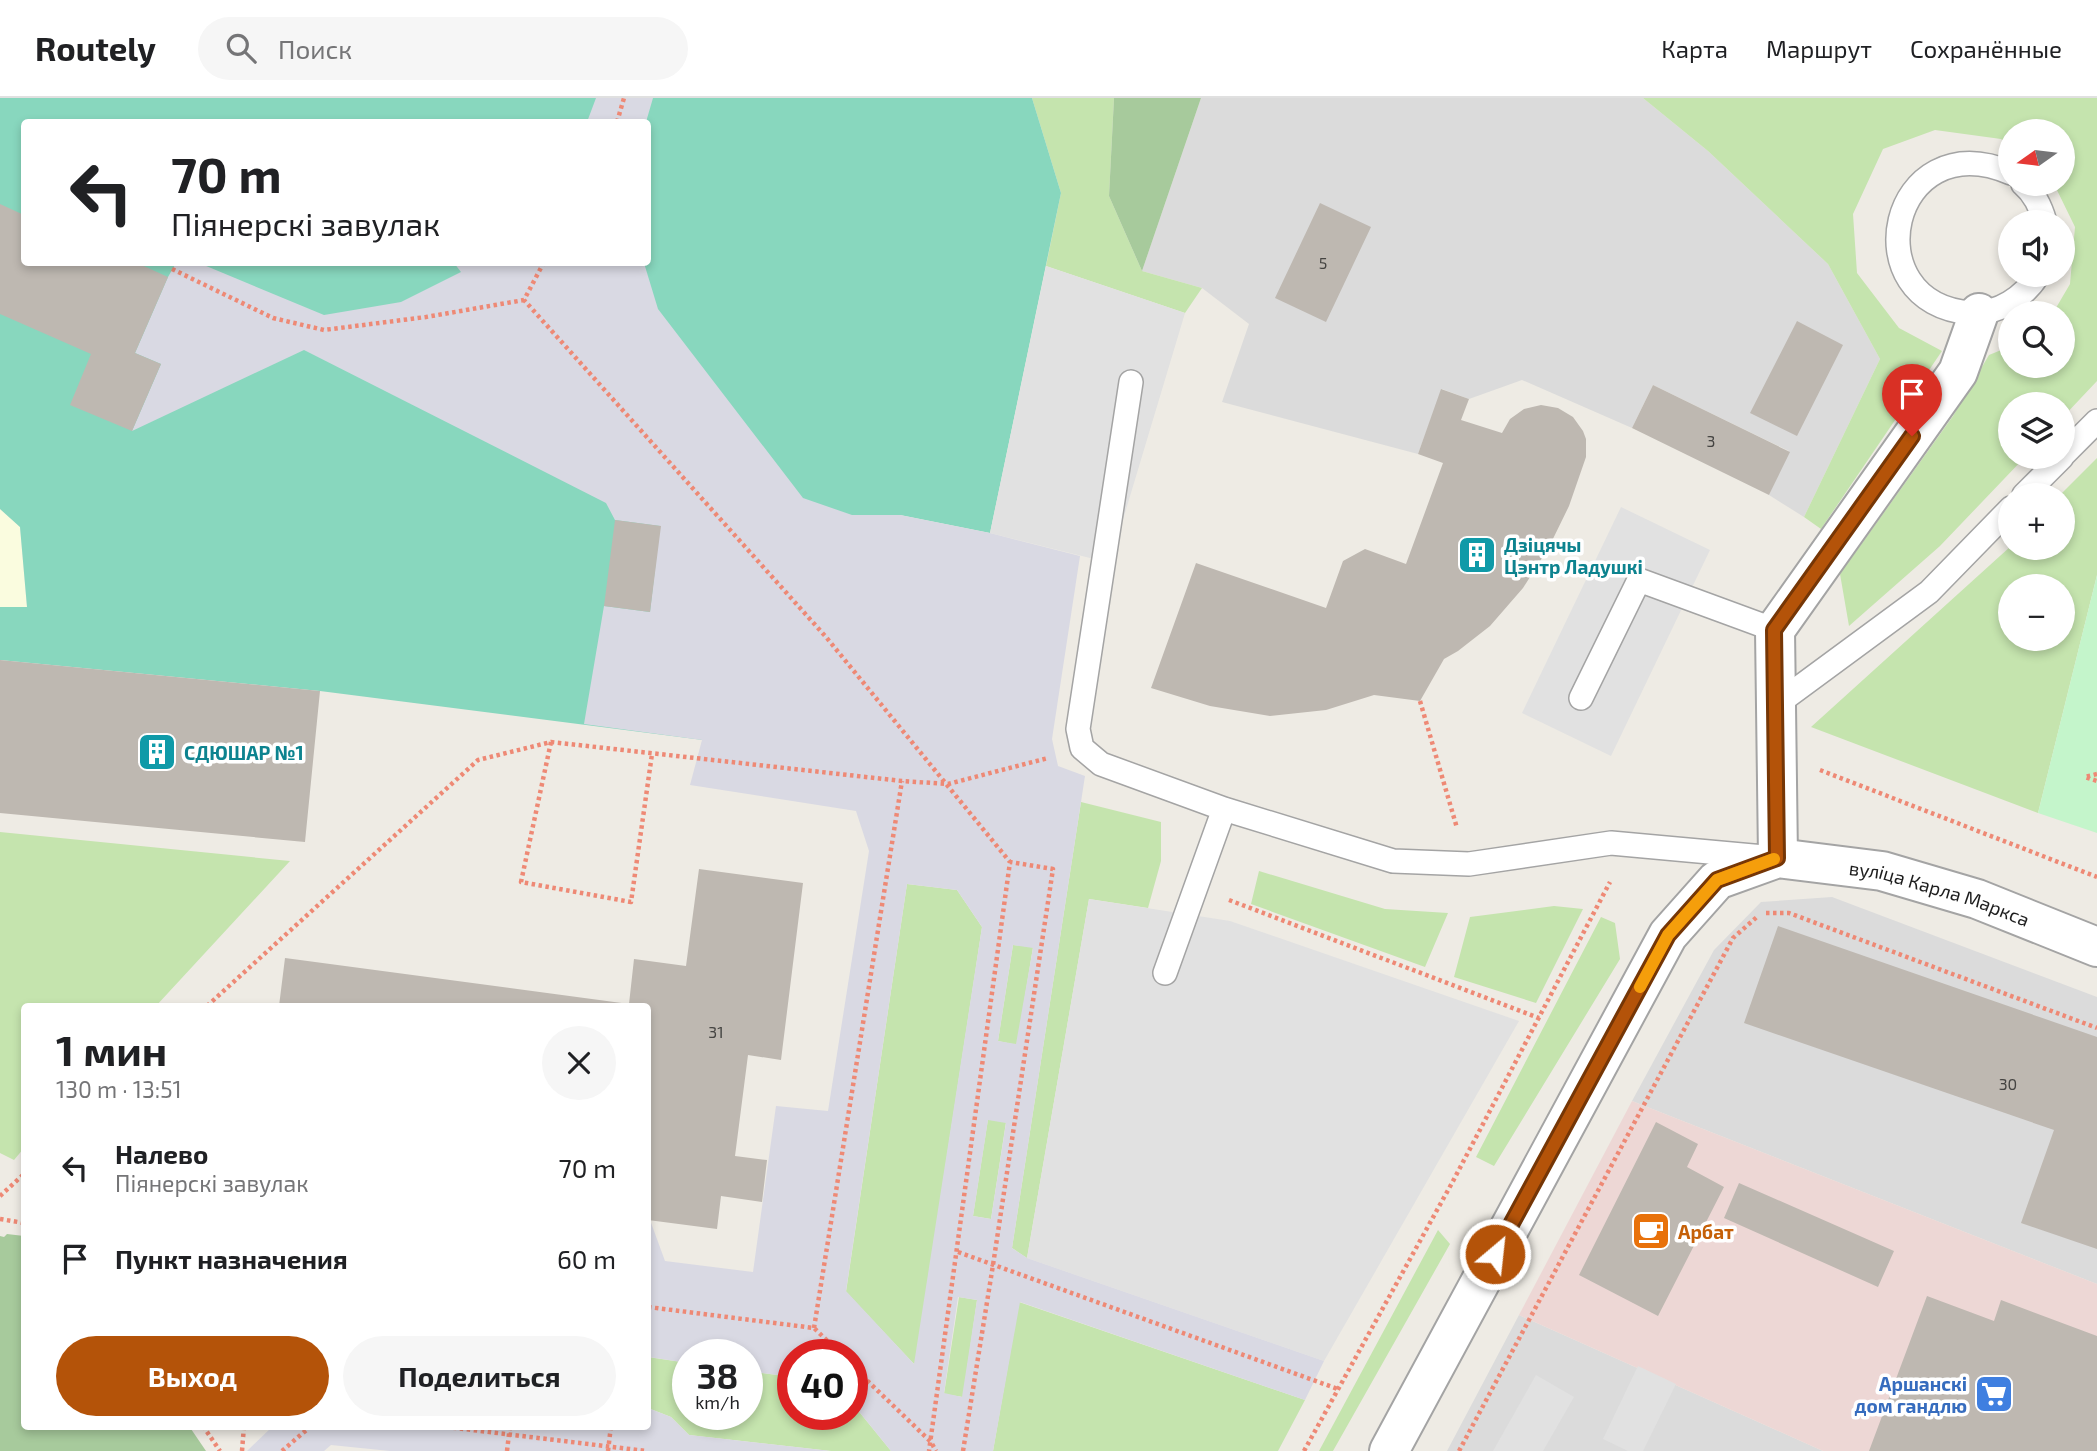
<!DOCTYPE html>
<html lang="ru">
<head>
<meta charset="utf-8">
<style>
  :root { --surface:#fff; --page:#f6f6f6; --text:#202124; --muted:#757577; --line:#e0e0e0; --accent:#b45309 }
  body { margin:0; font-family:"Exo 2",sans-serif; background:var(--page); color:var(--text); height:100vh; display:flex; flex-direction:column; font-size:26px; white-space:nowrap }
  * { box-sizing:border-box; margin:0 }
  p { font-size:23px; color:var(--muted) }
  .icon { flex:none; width:38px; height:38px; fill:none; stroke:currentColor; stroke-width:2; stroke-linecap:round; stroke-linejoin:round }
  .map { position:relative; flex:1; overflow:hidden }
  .details { position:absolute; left:21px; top:905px; width:630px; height:427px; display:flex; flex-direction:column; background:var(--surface); border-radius:7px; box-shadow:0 4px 10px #0003 }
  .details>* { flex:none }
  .guide { position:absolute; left:21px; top:21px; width:630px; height:147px; border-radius:7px; box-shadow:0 4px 10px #0003; background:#fff; color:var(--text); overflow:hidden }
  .needle { width:46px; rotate:256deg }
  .controls { position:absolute; left:1998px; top:21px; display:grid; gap:14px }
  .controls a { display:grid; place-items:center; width:77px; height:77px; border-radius:50%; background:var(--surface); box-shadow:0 4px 10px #0003; font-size:35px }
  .speed { position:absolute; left:672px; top:1241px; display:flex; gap:14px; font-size:35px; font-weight:700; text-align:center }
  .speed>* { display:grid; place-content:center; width:91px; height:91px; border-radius:50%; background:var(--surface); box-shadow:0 4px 10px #0003; line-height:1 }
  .speed small { font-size:18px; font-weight:400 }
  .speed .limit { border:10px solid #d22; background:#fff; color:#111 }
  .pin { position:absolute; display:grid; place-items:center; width:60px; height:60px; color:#fff; margin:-72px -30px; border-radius:50% 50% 50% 0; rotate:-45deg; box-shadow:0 0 7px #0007 }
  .pin .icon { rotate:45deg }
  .me { position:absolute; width:77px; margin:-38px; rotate:28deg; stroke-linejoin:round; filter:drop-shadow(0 0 5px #0008) }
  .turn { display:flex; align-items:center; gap:24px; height:147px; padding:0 35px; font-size:32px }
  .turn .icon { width:91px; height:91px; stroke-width:2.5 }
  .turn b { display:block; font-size:49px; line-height:60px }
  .round { display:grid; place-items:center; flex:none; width:74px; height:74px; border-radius:37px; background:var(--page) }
  .head { display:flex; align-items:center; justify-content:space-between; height:119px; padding:0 35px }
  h1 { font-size:42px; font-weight:700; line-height:52px }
  .primary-button { display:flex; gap:14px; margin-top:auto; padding:14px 35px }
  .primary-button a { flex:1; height:80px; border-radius:42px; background:var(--accent); color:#fff; font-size:28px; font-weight:700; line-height:80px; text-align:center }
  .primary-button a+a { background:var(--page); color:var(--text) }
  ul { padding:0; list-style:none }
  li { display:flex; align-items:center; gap:21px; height:91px; padding:0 35px }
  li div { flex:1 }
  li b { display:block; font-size:26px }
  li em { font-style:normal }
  header { display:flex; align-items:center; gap:42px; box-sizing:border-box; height:98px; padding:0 35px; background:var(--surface); border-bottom:2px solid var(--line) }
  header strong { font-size:33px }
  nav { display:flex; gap:38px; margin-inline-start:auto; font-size:24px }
  .search { width:490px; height:63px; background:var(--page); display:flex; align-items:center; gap:18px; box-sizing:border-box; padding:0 24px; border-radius:38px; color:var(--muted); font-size:26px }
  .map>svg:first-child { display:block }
  .residential { fill:#dbdbdb }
  .commercial { fill:#edd7d5 }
  .education { fill:#fafcdf }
  .grass { fill:#c5e4ae; fill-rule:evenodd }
  .forest { fill:#a7ca9c }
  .park { fill:#c4f5cb }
  .pitch { fill:#88d7be; fill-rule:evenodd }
  .parking { fill:#e1e1e1 }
  .plaza { fill:#d9d9e3; fill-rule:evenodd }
  .building { fill:#beb8b1 }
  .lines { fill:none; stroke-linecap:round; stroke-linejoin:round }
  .service-casing { stroke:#a4a4a4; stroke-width:26 }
  .minor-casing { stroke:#a4a4a4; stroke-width:42 }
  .tertiary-casing { stroke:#a4a4a4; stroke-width:42 }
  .path { stroke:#ee8975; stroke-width:4.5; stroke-dasharray:3.5 3.5; stroke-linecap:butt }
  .service { stroke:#fff; stroke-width:23 }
  .minor { stroke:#fff; stroke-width:38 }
  .tertiary { stroke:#fff; stroke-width:38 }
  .route-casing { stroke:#753606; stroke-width:18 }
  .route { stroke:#b45309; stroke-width:12 }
  .slow { stroke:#f59e0b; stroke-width:12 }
  .labels { text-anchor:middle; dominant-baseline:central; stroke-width:7; stroke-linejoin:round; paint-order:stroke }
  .number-label { font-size:16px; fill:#454442 }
  .culture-label { font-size:19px; font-weight:bold; fill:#0d838f; stroke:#fff; text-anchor:start }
  .street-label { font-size:19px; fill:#1d1d1d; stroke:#fff }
  .food-label { font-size:19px; font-weight:bold; fill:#c56008; stroke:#fff; text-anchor:start }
  .shop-label { font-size:19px; font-weight:bold; fill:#366cbe; stroke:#fff; text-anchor:end }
</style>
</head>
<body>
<header>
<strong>Routely</strong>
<div class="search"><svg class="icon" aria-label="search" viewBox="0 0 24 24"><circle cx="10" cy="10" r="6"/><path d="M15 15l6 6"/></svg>Поиск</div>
<nav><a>Карта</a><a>Маршрут</a><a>Сохранённые</a></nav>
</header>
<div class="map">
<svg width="2097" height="1353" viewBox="0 0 2097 1353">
  <rect width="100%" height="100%" fill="#eeebe4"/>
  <!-- residential -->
  <path class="residential" d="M1201,0h442l65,53 120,113 52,95 -76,158 -35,-22 20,-44 -136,-66 -21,43 -110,-48 -53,19 -27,-10 -24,65 -196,-52 27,-78 -47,-36 -60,-17z
    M1832,799l265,100v287l-465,-183 82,-151 47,-48z
    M1519,1217l304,136h-376z"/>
  <!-- commercial -->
  <path class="commercial" d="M1632,1003l465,183v167h-274l-304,-136z"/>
  <!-- education -->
  <path class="education" d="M0,411l20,18 7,81 -27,-1z"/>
  <!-- grass -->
  <path class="grass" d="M1032,0h82l-5,98 33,75 60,17 -17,25 -139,-47 15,-73z
    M1643,0h454v283l-34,36v-13h-52v53h14l-85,89 -91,80 -9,-52 113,-158 36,-61 22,-9v20h52v-53h-10l17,-29 5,-57 -21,-43h9v-53h-52v16l-10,-8 -66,-9 -52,19 -30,65 4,59 42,55 43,23 -121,178 -17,-12 76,-158 -52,-95 -120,-113z
    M2097,360v117l-59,238 -227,-86 200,-181v2h52v-53h-3zM2011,488h52v53h-52z
    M1081,704l80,20v39l-13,47 -59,-9 -62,359 -15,-10z
    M0,734l290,29 -134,145h-132v142l-10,12 -14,-7z
    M1259,773l126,38 63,4 -23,54 -174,-63z
    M907,786l50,6 25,37 -67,438 -69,-73z
    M1554,808l29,3 -47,94 -82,-26 16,-60z
    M1601,819l14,6 5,36 -126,207 -18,-9z
    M1013,847l20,2 -16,98 -19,-4z
    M988,1021l18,3 -15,97 -18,-3z
    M1438,1132l12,14 -117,207h-14z
    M959,1199l18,3 -14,97 -19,-3z
    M1019,1204l286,98 -27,51h-285z
    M648,1259l40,6v51h59v-43l46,6v37h59v-11l39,48h-60l-142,-16 -18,-18 -23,-9z"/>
  <!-- forest -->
  <path class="forest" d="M1114,0h87l-59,173 -33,-75z
    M7,1136l17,2v190h165l17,25h-206v-215l4,1z"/>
  <!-- park -->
  <path class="park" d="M2097,477v258l-59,-20z"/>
  <!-- pitch -->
  <path class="pitch" d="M0,0h1032l29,95 -71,340 -90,-18 -197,225 -383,-49 -320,-31v-53h27l-7,-80 -20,-18zM24,24h624v140h-624z"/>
  <!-- parking -->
  <path class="parking" d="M1046,168l139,47 -75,250 -120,-30z
    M1621,409l89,43 -99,206 -89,-43z
    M1089,801l141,22 289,100 -195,340 -297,-103z
    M1638,1268l38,18 -33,67h-15l-25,-12z
    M1536,1277l38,22 -31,54h-50z"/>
  <!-- plaza -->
  <path class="plaza" d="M596,0h57l-7,24h-59z
    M176,165h23l125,52 77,-13 60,-30 -7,-9h190l14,46 145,189 49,17h48l90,18 90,23 -28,183 6,27 27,10 -73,472 15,10 297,103 -19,39 -285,-98 -27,149h-102l-39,-48v-49h-59v23l-46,-6v-17h-59v9l-39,-6 -1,12v-149h2l15,41 88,11 23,-166 52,5 41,-260 -13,-40 -166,-26 12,-45 -118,-16 20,-118 46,6 10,-86 -45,-6 -9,-17 -302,-153 -172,81 29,-67 -26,-11 33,-76zM907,786l50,6 25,37 -68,437 -68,-73zM1013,847l20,3 -17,96 -18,-3zM988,1022l18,3 -15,96 -18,-3zM958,1199l19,3 -15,97 -18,-4z
    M648,1310l23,9 18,18 142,16h-441l-59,-6 -7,6h-77l26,-25h375z"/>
  <!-- building -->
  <path class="building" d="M1320,105l51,24 -45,95 -51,-24z
    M0,106l24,11v47h111l33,15 -33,76 26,11 -29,67 -62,-26 21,-51 -91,-40z
    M1797,223l46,24 -46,91 -47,-23z
    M1653,287l137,67 -21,43 -137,-67z
    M1441,291l28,10 -8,21 41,13 8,-14 14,-10 17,-4 17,3 15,9 10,14 3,8v18l-17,49 -20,41 -26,41 -33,38 -32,25 -14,8 -24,42 -46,-6 -48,15 -56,6 -60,-10 -59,-18 45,-125 130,45 17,-47 22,-12 41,15 37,-101 -25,-9z
    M615,422l46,6 -11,86 -46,-6z
    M0,562l320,31 -15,151 -305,-29z
    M699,771l104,14 -22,177 -33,-5 -13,101 32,4 -5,42 -41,-6 -4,33 -69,-9v-214h-369l6,-48 344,46 5,-45 52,7z
    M1778,828l319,111v212l-76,-26 33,-93 -310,-107z
    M1656,1024l42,22 -11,23 37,20 -66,129 -79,-41z
    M1739,1085l155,68 -16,36 -154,-69z
    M1927,1198l67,25 7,-21 96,36v115h-228z"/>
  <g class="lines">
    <defs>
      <path id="service" d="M2011,75c-122,-52 -160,131 -40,140 28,1 53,-16 67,-38
        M2023,86c12,10 18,24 22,38
        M1131,284l-53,347 4,19 19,16 123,45
        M2063,357l34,-34
        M2024,397l38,-38
        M1581,600l58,-118 136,50
        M1777,606l152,-112 82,-84
        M1165,875l59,-164 169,52 76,3 142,-21 153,14"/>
      <path id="minor" d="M1778,760l-3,-228 183,-258 21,-59"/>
      <g id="tertiary">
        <path id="s1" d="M1389,1353l279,-516 49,-55 61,-22 104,13 95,28 120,48"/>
      </g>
    </defs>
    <!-- service casing -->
    <use href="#service" class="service-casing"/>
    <!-- minor casing -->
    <use href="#minor" class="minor-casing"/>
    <!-- tertiary casing -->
    <use href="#tertiary" class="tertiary-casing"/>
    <!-- path -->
    <path class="path" d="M617,24l7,-24
      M544,164l-20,38 302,337 184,225 -81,589
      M172,171l101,49 51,12 102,-13 98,-17
      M1420,603l37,127
      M551,644l-30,140 110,20 21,-148
      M1820,672l277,107
      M2097,676l-12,3 12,4
      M1229,802l310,118
      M1766,815h23l308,115
      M207,908l271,-246 73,-18 351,39 46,3 100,-26
      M0,1098l24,-22
      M0,1121l24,4
      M958,1154l380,137
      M648,1209l166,21 27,26
      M814,1230l88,-547
      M852,1268l79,76 5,9
      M203,1328l17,25
      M439,1328l207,25
      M242,1353l2,-25
      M282,1353l29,-25
      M507,1353l3,-25
      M608,1353l3,-25
      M963,1353l30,-186 60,-396 -43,-7
      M1304,1353l148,-268 158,-301
      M1459,1353l274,-513 25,-22"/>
    <!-- service -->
    <use href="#service" class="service"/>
    <!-- minor -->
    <use href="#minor" class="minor"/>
    <!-- tertiary -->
    <use href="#tertiary" class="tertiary"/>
  </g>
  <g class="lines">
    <defs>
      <path id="route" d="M1495,1156l173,-319 49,-55 60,-22 -3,-228 138,-194"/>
    </defs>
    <!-- route casing -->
    <use href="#route" class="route-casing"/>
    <!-- route -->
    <use href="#route" class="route"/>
    <!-- slow -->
    <path class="slow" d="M1640,889l28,-52 49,-55 57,-21"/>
  </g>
  <!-- icons -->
  <defs>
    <symbol id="building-square" viewBox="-11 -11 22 22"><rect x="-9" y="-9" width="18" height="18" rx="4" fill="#0f9aa8" stroke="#fff"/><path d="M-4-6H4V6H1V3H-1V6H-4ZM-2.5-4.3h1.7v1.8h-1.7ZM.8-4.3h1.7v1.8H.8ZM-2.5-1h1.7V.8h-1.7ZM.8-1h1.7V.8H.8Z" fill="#fff"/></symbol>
    <symbol id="cafe-square" viewBox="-11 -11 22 22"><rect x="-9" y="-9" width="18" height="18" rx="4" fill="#e8710a" stroke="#fff"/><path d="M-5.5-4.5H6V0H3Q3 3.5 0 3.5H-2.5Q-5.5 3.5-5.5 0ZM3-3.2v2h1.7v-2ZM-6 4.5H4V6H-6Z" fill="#fff"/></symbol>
    <symbol id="supermarket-square" viewBox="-11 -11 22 22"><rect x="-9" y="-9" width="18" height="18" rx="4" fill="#3f7fe0" stroke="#fff"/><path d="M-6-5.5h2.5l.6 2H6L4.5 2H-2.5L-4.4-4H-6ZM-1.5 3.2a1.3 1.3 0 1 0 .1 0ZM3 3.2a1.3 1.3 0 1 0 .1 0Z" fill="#fff"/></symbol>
  </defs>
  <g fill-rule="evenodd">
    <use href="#building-square" x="1455" y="435" width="44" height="44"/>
    <use href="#building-square" x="135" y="632" width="44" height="44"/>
    <use href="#cafe-square" x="1629" y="1111" width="44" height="44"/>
    <use href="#supermarket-square" x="1972" y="1274" width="44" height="44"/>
  </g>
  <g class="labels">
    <!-- number labels -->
    <g class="number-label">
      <text x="1323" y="164">5</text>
      <text x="1711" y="342">3</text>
      <text x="716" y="933">31</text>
      <text x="2008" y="985">30</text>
    </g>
    <!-- culture labels -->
    <g class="culture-label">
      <text x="1504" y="446">Дзіцячы<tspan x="1504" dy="22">Цэнтр Ладушкі</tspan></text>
      <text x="184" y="654">СДЮШАР №1</text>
    </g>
    <!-- street labels -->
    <g class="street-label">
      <text stroke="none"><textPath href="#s1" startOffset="891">вуліца Карла Маркса</textPath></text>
    </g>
    <!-- food labels -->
    <g class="food-label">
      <text x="1678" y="1133">Арбат</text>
    </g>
    <!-- shop labels -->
    <g class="shop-label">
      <text x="1967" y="1285">Аршанскі<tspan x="1967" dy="22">дом гандлю</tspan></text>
    </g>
  </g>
</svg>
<div class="controls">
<a><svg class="needle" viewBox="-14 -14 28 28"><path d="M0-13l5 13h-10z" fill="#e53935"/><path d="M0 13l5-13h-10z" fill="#757577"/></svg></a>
<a><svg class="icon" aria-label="sound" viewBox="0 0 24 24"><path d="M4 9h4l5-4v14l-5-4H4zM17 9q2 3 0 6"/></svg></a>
<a><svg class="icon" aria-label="search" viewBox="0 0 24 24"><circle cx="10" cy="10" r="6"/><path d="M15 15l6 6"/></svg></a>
<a><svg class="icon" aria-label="layers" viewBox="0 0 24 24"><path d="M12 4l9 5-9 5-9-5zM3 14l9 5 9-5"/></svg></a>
<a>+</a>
<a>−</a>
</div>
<div class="speed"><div>38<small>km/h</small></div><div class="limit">40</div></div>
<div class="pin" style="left:1912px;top:338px;background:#d93025"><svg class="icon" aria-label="arrive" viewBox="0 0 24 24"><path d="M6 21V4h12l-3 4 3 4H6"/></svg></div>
<svg class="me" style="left:1495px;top:1156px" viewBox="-20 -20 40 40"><circle r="17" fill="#b45309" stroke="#fff" stroke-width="3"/><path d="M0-11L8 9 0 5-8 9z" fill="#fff"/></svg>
<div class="guide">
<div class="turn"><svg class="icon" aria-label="left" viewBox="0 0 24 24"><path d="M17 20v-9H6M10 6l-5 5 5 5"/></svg><div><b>70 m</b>Піянерскі завулак</div></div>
</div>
<section class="details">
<div class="head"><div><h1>1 мин</h1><p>130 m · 13:51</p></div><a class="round"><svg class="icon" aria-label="close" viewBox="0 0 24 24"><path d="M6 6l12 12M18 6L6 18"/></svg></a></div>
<ul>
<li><svg class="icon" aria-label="left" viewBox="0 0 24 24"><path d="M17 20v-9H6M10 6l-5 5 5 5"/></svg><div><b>Налево</b><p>Піянерскі завулак</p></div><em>70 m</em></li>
<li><svg class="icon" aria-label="arrive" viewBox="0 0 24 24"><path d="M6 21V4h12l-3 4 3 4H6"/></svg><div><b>Пункт назначения</b></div><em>60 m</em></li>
</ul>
<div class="primary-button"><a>Выход</a><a>Поделиться</a></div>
</section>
</div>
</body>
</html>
